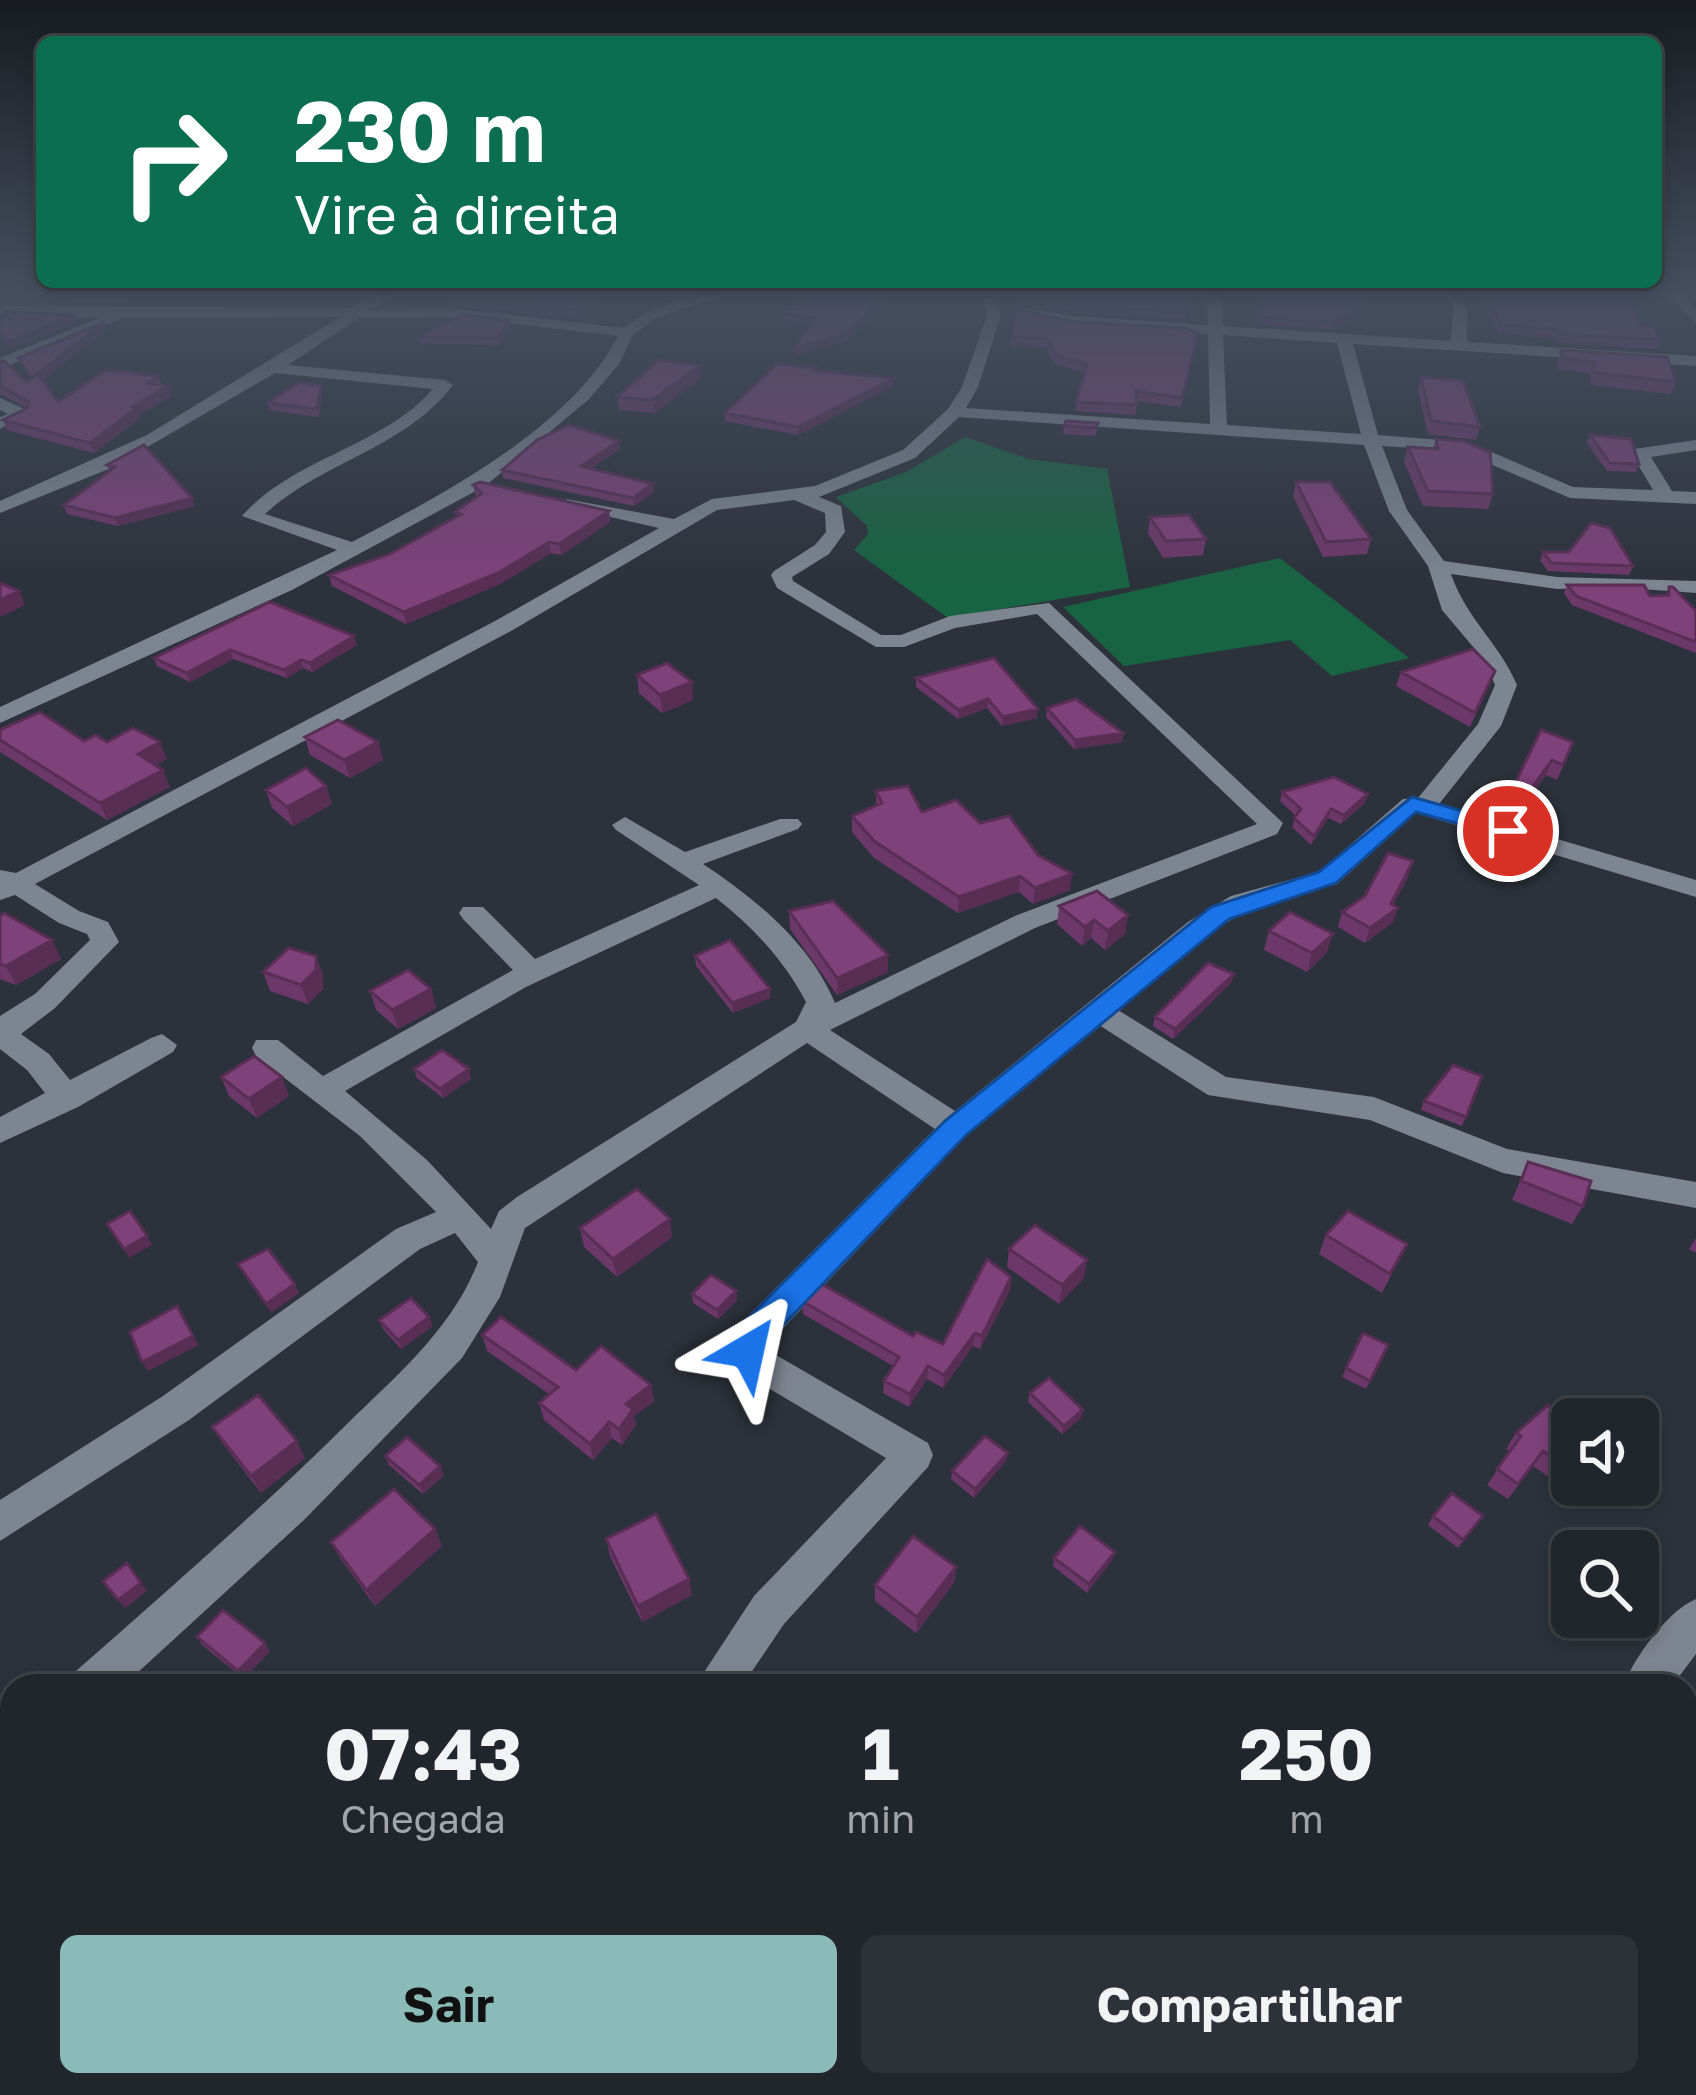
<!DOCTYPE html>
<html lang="pt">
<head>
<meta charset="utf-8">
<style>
  :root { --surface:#21262c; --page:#2d3238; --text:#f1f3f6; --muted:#a2a5a9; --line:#3e4348; --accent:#8bbbb9 }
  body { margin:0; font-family:"Golos Text",sans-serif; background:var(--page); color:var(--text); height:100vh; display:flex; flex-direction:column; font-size:45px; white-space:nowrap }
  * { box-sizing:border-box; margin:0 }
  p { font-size:39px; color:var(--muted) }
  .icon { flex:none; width:66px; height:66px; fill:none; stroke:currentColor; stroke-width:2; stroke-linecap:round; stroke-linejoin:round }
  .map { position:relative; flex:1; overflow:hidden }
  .sheet { position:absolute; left:0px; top:1674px; width:1698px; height:423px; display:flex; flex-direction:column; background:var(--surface); border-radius:36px 36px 0 0; box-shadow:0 6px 18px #0003,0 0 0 3px var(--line) }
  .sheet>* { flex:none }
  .top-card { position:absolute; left:36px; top:36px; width:1626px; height:252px; border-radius:18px; box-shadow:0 6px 18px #0003,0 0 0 3px var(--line); background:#0b6e4f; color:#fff; overflow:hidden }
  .controls { position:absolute; left:1551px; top:1398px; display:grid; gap:24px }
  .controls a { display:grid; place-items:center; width:108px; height:108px; border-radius:18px; background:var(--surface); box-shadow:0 6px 18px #0003,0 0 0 3px var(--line); font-size:60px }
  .pin { position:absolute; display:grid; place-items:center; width:102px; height:102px; color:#fff; margin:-51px; border:6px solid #fff; border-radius:50%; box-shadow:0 3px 12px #0007 }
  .me { position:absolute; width:132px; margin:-66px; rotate:36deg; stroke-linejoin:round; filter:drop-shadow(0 0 9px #0008) }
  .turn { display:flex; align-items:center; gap:42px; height:252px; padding:0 60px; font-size:54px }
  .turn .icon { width:156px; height:156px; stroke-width:2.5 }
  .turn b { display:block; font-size:84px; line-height:102px }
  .eta { display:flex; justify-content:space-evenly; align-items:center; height:204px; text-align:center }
  .eta b { font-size:72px; font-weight:700; line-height:84px }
  .primary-button { display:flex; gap:24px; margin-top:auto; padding:24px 60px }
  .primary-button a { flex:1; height:138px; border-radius:18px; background:var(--accent); color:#111; font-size:48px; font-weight:700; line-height:138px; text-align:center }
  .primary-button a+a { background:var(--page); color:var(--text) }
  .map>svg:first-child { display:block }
  .green { fill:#186342 }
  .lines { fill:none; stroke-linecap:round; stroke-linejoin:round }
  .minor { fill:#7d8590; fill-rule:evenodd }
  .wall { fill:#6c3869 }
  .shaded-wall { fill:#582e55 }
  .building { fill:#7e417a; stroke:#582e55; stroke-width:3 }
  .route { fill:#1a73e8; stroke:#114b97; stroke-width:3 }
</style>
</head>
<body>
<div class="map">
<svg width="1696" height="2095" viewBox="0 0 1696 2095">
  <rect width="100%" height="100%" fill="#2c323b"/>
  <!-- green -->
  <path class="green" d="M965,437l64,22 78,10 23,118 -182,31 -94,-68 14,-16 -1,-8 -31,-29 70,-25z
    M1280,558l129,100 -77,18 -42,-36 -166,26 -61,-59z"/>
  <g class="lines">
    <!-- minor -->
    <path class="minor" d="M380,291h17l-26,19 87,-1 166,19c30,-23 74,-37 112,-37l-82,28 -21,16 -14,29 -31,36 -103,86 -193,104 -292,133v-16l337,-157 -95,-34c52,-59 139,-68 191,-127l-158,-16 -164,95 -111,45v-12l147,-66 193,-118 -218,1 -122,51v-11l99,-40 -99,-4v-8l353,2zM458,317l160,19c-48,93 -177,159 -266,206l-87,-28c58,-53 139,-65 188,-129l-8,-5 -157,-15 71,-47z
      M1207,291h14l2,35 228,15 2,-33 -8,-17h14l8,17v34l229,14v10l-343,-22 25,91 90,7 105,45 80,3 -22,-37 3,-4 62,-9v10l-45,7 21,34 24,1v12l-126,-6 -110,-47 -78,-5 25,64 37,51 113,16 139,4v12l-83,-6 -56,2 -106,-15c16,46 47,67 66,111l-16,41 -62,78 257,76v17l-280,-84 -79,71 -86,24 -43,26 -90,76 108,67 148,20 133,52 189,33v26l-193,-35 -133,-53 -162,-25 -109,-70 -132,110 -199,209 8,11 152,88 5,12 -5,12 -144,157 -42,62h-47l59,-90 132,-138 -136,-81 -19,-26 6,-24 198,-198 -128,-86 -282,185 -25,69 -38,61 -158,162 -181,166h-54l7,-15c92,-81 184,-161 271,-247 51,-50 105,-95 131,-162l-23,-29 -35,16 -231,171 -189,121v-41l163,-104 233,-167 40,-17 -76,-76 -104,-80 -4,-8 4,-8h22l45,36 190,-106 -50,-51 -4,-6 4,-6h20l52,52 164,-74 -83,-55 -4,-5 13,-8 60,35 95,-33h18l4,5 -4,5 -95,35c53,35 107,79 132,139l180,-87 242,-92 -220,-210 -82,14 -51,19h-28l-99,-59 -6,-13 3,-4 41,-26 11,-13 -1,-19 -31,-13 -77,10 -206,121 -476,253 44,27 29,11 11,20 -64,66 -34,26 28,20 21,26 81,-42 11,-4 15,11 -4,7 -95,55 -78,36v-26l45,-24 -18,-23 -27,-21v-33l35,-22 55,-54 -3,-6 -28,-11 -44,-28 -15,5v-30l16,3 479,-252 164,-93 -93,-21v-8l108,20 38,-20 103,-13 88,-36 45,-41 14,-22 25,-72 -3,-17h10l7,17 -23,72 -12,21 244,16 -2,-90 -135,-8 -56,-14 7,-4 49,8 135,9zM1223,335l114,8 24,91 -134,-9zM959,417l405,28 25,66 39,55 14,44 43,51 10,24 -17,39 -60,74 -15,1 -84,73 -88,24 -43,26 -233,189 -125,-81 205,-102 242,-94 6,-11 -234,-220 -99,13 -49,19h-20l-88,-54 -1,-4 37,-23 16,-22 -4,-26 -22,-9 96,-39zM716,898c37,29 68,62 90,104l-10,20 -279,175 -18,14 -8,18 -64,-69 -82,-69 181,-104z
      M1667,291h15l14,19v15z
      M0,398l27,12 2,4 -29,15v-12l8,-3 -8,-4z
      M1696,1599v55l-24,32h-49c12,-29 44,-75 73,-87z
      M12,1735v49l-12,5v-49z
      M0,1901l12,5v61l-12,-5z
      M80,2085h54l4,10h-54z
      M419,2085h54l-4,10h-54z
      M1381,2085h54l-4,10h-54z"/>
  </g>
  <!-- wall -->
  <path class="wall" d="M62,291h66l-2,11h-64l-2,-7z
    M618,291l-41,26 -129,-12 -2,-8z
    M739,291h29l-9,4 -19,-2z
    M810,291h86l-51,51 -51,14v-8l16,-24 -26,-3v-7z
    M1020,291h169l-3,28 -112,-7 -56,-10z
    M1262,291l101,13 -1,7 -29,18 -77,-5z
    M1485,291l154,34 21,15 -3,9 -101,-6v-4l-58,-6 -15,-32z
    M508,320l1,8 -9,17 -80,-1 -2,-7z
    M105,322l3,7 -66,51 16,22 101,-26 3,9 9,11 -32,19 1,3 -46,35 -87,-23 -4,-10 23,-12 -26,-14v-33l27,21 3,-3 -12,-21z
    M1073,322l125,11 -17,74 -44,-6 -1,14 -61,-4 10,-39 -31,-8 -7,-17 -37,-2 1,-8z
    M1561,350l115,32 -5,12 -80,-9 -1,-12 -32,-4v-7z
    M817,368l1,3 76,7 -1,8 -95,49 -73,-14v-8z
    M1421,377l59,50 -4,13 -48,-6 -10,-44z
    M701,378l-46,35 -36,-3 -2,-13z
    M322,393l-3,24 -49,-7 -2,-7z
    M1064,426l32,2 1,3 -2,5 -32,-2z
    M1590,435l49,29 -3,8 -29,-1 -20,-28z
    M1436,439l57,55 -5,15 -65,-3 -19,-44 4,-15 25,2z
    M619,441l1,8 -30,20 64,23 -20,14 -131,-28 -1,-8z
    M107,465l85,33 2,8 -76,20 -51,-12 -3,-9 46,-34z
    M1296,482l75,57 -4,15 -44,3 -30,-61z
    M473,485l136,26 1,11 -49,33 -10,-2 -51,31 -94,40 -74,-38 -3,-11 61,-21 66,-37 -1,-5 21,-15z
    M1150,517l56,22 -3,16 -40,3 -15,-25z
    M1543,552l90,14 -4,9 -81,-4 -8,-10z
    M1567,585l83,11 16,-1 3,-8 27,24v42l-124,-48 -8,-12z
    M270,602l87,43 -45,27 -9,-4 -16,10 -54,-19 -43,23 -33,-16 -3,-8z
    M994,658l43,60 -35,8 -15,-18 -29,11 -42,-32v-9z
    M1495,671l-25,56 -74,-41 5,-14z
    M637,675l56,25 -31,13 -23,-20z
    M1047,708l76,25 -1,9 -48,7 -28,-32z
    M0,730l84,11 23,1 60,17 -11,6 14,22 -63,33 -107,-68z
    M305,737l73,5 5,18 -33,18 -40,-23z
    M1573,742l-16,38 -11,-5 -31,44 -12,-8 6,-15z
    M326,786l6,18 -39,22 -21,-18 -6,-18z
    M876,791l46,21 58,11 58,32 32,35 -37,14 -14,-12 -61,21 -84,-55 -22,-26v-16l24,-11z
    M1282,792l83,11 -24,21 -13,-6 -17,27 -19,-18 4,-11 -16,-15z
    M1409,875l-16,30 5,3 -5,14 -28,21 -27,-16 4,-15z
    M1059,906l69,9 -3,19 -20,16 -14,-12 -9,8 -25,-22z
    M789,911l99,61 -51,23 -47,-66z
    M0,916l52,24 9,19 -45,26 -16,-6z
    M1269,931l58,21 -20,20 -43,-22z
    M695,956l75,42 -37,15 -37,-47z
    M263,972l60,3v14l-15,15 -38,-13z
    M1234,974l-3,9 -58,56 -20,-13 2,-9z
    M431,989l5,19 -38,21 -22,-19 -6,-19z
    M414,1069l57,10 -28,19 -26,-20z
    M1482,1076l-20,50 -41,-16 3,-9z
    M221,1077l68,19 -32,22 -28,-22z
    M1528,1162l55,44 -11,18 -60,-24z
    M580,1228l92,9 -55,40 -33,-30z
    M1326,1235l81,9 -25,49 -63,-39z
    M1696,1238v15l-7,-4z
    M1009,1249l75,29 -25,26 -52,-37z
    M1011,1277l-1,13 -30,59 -7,-3 -30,42 -16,-9 -18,28 -26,-14 1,-12 9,-15 -90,-52 -1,-13 141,43z
    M736,1291l1,9 -19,19 -25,-16 -1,-9z
    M379,1320l54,6 -32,23 -18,-20z
    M1363,1333l25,12 -22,44 -24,-12z
    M482,1335l94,35 75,15 3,16 -20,15 2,9 -14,20 -10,-7 -19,22 -49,-40 -5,-17 10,-9 -62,-43z
    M1030,1393l51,25 -19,16 -34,-32z
    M212,1427l93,31 -44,35 -38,-49z
    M1516,1433l56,33 -16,16 -23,-16 -25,33 -21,-14 23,-34 -4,-2z
    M385,1456l59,19 -21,19 -34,-29z
    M1006,1461l-32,37 -23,-19 1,-8z
    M1433,1516l44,8 -19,24 -30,-23z
    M435,1529l7,17 -67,60 -35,-48 -9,-16z
    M606,1539l86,56 -50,27 -32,-66z
    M1115,1552l-3,8 -25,33 -34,-27 1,-8z
    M956,1567l-2,16 -38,50 -41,-32v-16z
    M197,1637l68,6 5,8 -26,28 -42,-34z
    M1037,2085h17l-4,9z"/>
  <!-- shaded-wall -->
  <path class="shaded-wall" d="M605,291h13l-41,26 -1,-8z
    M889,291h7l-51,51 -51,14v-8z
    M1363,304l-1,7 -29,18 2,-7z
    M75,315l3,7 -68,27 -3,-7z
    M508,320l1,8 -9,17 -1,-7z
    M105,322l3,7 -73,57 -3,-8z
    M700,365l1,13 -46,35 -2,-13z
    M894,378l-1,8 -95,49v-8z
    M168,386l3,10 -32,19 1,3 -46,35 -4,-10 42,-36z
    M321,386l1,7 -3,24 -2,-8z
    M619,441l1,8 -38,25 -1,-8z
    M653,484l1,8 -20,14 -1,-8z
    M192,498l2,8 -76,20 -3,-8z
    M609,511l1,11 -49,33 -2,-11z
    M549,542l2,11 -51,31 -94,40 -2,-12z
    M19,591l6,14 -25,12v-17z
    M354,636l3,9 -45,27 -2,-9z
    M230,650l3,9 -43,23 -3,-9z
    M301,660l2,8 -16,10 -3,-8z
    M692,682l1,18 -31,13 -2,-18z
    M988,699l-1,9 -29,11 1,-9z
    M1038,709l-1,9 -35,8 1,-9z
    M1123,733l-1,9 -48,7 1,-9z
    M160,742l7,17 -22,12 -7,-17z
    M378,742l5,18 -33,18 -6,-18z
    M1552,760l-6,15 -31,44 6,-16z
    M163,770l7,17 -63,33 -7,-17z
    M326,786l6,18 -39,22 -6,-19z
    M1368,794l-3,9 -24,21 3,-9z
    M1331,809l-3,9 -17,27 3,-9z
    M1413,861l-4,14 -21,40 10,-7 -5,14 -28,21 5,-15 21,-24z
    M1072,874l-2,16 -37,14 2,-16z
    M1020,876l-1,16 -61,21 1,-16z
    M1128,915l-3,19 -20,16 3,-19z
    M1094,920l-3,18 -9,8 3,-19z
    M1333,934l-6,18 -20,20 5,-19z
    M52,940l9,19 -45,26 -10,-19z
    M888,955v17l-51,23v-17z
    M316,956l7,19v14l-15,15 -7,-19z
    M1234,974l-3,9 -58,56 2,-10z
    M431,989l5,19 -38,21 -6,-19z
    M770,989v9l-37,15 -1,-10z
    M469,1069l2,10 -28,19 -3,-9z
    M282,1077l7,19 -32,22 -8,-19z
    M670,1219l2,18 -55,40 -4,-18z
    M147,1236l5,9 -23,13 -5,-9z
    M1087,1260l-3,18 -25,26 3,-19z
    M1011,1277l-1,13 -30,59 2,-13z
    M295,1284l4,9 -28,20 -5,-9z
    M736,1291l1,9 -19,19 -1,-9z
    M429,1317l4,9 -32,23 -3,-9z
    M975,1333l-2,13 -30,42 1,-13z
    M193,1336l6,9 -51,26 -6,-9z
    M928,1366l-1,13 -18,28 1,-13z
    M651,1385l3,16 -20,15 2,9 -14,20 -3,-16 7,-25z
    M1083,1410l-2,8 -19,16 2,-8z
    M609,1422l3,16 -19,22 -3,-16z
    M297,1441l8,17 -44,35 -10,-17z
    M1008,1453l-2,8 -32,37 1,-9z
    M440,1466l4,9 -21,19 -4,-9z
    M435,1529l7,17 -67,60 -9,-16z
    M1115,1552l-3,8 -25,33 2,-9z
    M956,1567l-2,16 -38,50 1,-16z
    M689,1579l3,16 -50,27 -4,-16z
    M141,1583l6,8 -22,17 -7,-8z
    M265,1643l5,8 -26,28 -6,-8z
    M241,2085h19l-7,10h-20z
    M375,2085h16l-6,10h-17z"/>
  <!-- building -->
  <path class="building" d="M62,291h63l-1,4h-64z
    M455,291h150l-29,18 -130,-12z
    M810,291h79l-44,44 -51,13 20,-30 -30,-4z
    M1020,291h169l-2,21 -113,-7 -55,-10z
    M1262,291h97l4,13 -28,18 -77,-5z
    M1485,291h146l8,34 16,2 5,13 -101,-6v-4l-58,-6z
    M1016,309l57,13 112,6 13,5 -16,65 -46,-7 1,14 -61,-3 11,-38 -32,-9 -7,-16 -37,-2z
    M5,312l70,3 -68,27 -7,-11v-13l10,1z
    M462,315l46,5 -9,18 -81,-1z
    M105,322l-73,56 -14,-20z
    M1561,350l106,7 9,25 -81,-9 -1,-11 -32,-4z
    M659,360l41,5 -47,35 -36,-3z
    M0,361h4l23,21 10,-9 21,29 48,-32 53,6 -11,7 20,3 -36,21 5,1 -47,35 -87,-23 24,-12 2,-6 -29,-16z
    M777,364l40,4 -2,3 79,7 -96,49 -73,-14z
    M1421,377l42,4 17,46 -49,-6z
    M299,382l22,4 -4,23 -49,-6z
    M1066,421l32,2 -2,5 -32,-2z
    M569,425l50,16 -38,25 72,18 -20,14 -131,-28 35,-30z
    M1590,435l41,4 8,25 -29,-1z
    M1436,439l27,2 27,11 3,42 -65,-3 -20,-44 30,2z
    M144,445l48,53 -77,20 -51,-13 51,-38 -8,-2z
    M480,482l129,29 -50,33 -10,-2 -51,31 -94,39 -75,-37 61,-21 71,-40 -6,-2 27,-19 -9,-8z
    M1296,482h34l41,57 -45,3z
    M1189,515l17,24 -40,2 -16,-24z
    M1591,523l19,5 23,38 -82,-3 -8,-11h26z
    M0,583l19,8 -19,9z
    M1567,585h77l6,11 19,-1v-8h4l23,24v31l-120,-46z
    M270,602l84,34 -44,27 -9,-3 -17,10 -54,-20 -43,23 -33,-15z
    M1473,649l22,22 -20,42 -74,-41z
    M994,658l44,51 -35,8 -15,-18 -29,11 -43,-32z
    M667,663l25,19 -32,13 -23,-20z
    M1076,699l47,34 -48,7 -28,-32z
    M40,712l44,29 12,-6 11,7 26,-14 27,14 -22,12 25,16 -63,33 -100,-63v-10z
    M338,720l40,22 -34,18 -39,-23z
    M1541,730l32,12 -10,23 -11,-5 -31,43 -12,-7z
    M306,768l20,18 -39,21 -21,-17z
    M1334,777l34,17 -24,21 -13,-6 -17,27 -20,-18 7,-9 -19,-17z
    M908,786l14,26 34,-12 24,23 29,-7 29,39 34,19 -37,14 -15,-12 -61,21 -85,-56 -22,-25 30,-13 -6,-12z
    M1388,853l25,8 -22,43 7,4 -28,20 -28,-16 23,-16z
    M1097,891l31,24 -20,16 -14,-11 -9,7 -26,-21z
    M833,901l55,54 -51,23 -48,-67z
    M1290,912l43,22 -21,19 -43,-22z
    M4,913l48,27 -46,26 -6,-2v-48z
    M730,940l40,49 -38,14 -37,-47z
    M289,948l27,8v14l-15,15 -38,-13z
    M1208,963l26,11 -59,55 -20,-12z
    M408,970l23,19 -39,21 -22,-19z
    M442,1050l27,19 -29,20 -26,-20z
    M254,1056l28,21 -33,22 -28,-22z
    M1453,1065l29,11 -16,41 -42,-16z
    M1528,1162l63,19 -8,25 -62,-25z
    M637,1189l33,30 -57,40 -33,-31z
    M130,1211l17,25 -23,13 -17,-25z
    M1348,1211l59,33 -17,30 -64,-39z
    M1035,1225l52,35 -25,25 -53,-36z
    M268,1249l27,35 -29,20 -28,-40z
    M987,1259l24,18 -29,59 -7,-3 -31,42 -16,-9 -18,28 -26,-13 15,-24 -97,-56 18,-18 93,53 3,-4 27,12z
    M711,1275l25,16 -19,19 -25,-16z
    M411,1298l18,19 -31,23 -19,-20z
    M177,1306l16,30 -51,26 -12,-30z
    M501,1317l75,53 25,-24 50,39 -25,19 7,5 -14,20 -10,-7 -19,22 -51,-41 19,-16 -76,-52z
    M1363,1333l25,12 -18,36 -24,-13z
    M1049,1378l34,32 -19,16 -34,-33z
    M258,1395l39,46 -46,35 -39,-49z
    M1548,1405l24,21v35l-5,5 -24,-15 -25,33 -21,-15 24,-33 -5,-3z
    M985,1436l23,17 -33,36 -23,-18z
    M407,1437l33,29 -21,19 -34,-29z
    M394,1489l41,40 -69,61 -35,-48z
    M1452,1493l31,23 -20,24 -30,-24z
    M656,1514l33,65 -51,27 -32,-67z
    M1080,1526l35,26 -26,32 -35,-26z
    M913,1536l43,31 -39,50 -42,-32z
    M127,1563l14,20 -23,17 -15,-19z
    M223,1610l42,33 -27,28 -41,-34z
    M132,2085h109l-8,10h-109z
    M338,2085h37l-7,10h-38z
    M716,2086l13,9h-18z"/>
  <!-- sky -->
  <linearGradient id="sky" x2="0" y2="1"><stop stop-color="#181c20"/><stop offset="0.5" stop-color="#454f60"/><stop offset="1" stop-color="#454f60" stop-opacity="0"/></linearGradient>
  <rect width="1696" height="585" fill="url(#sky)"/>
  <!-- route -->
  <path class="route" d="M1412,797l105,29 3,5 -12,7 -92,-26 -80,71 -107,36 -263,216 -200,208 -6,18 -12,4 -11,-4 -5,-10 6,-23 208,-208 265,-213 108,-35z"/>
</svg>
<div class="controls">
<a><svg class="icon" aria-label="sound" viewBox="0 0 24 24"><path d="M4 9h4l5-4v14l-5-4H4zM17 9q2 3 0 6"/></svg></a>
<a><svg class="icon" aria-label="search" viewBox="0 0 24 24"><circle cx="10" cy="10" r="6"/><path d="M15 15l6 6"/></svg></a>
</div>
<div class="pin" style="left:1508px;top:831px;background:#d93025"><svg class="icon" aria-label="arrive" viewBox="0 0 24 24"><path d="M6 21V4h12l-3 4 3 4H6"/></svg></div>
<svg class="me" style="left:748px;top:1351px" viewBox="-20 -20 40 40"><path d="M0-17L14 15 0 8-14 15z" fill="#1a73e8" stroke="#fff" stroke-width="4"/></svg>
<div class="top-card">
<div class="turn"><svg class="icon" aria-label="right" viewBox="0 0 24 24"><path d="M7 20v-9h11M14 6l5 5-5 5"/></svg><div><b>230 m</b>Vire à direita</div></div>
</div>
<section class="sheet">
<div class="eta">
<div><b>07:43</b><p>Chegada</p></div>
<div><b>1</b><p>min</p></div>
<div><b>250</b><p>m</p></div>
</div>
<div class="primary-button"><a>Sair</a><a>Compartilhar</a></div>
</section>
</div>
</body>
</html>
